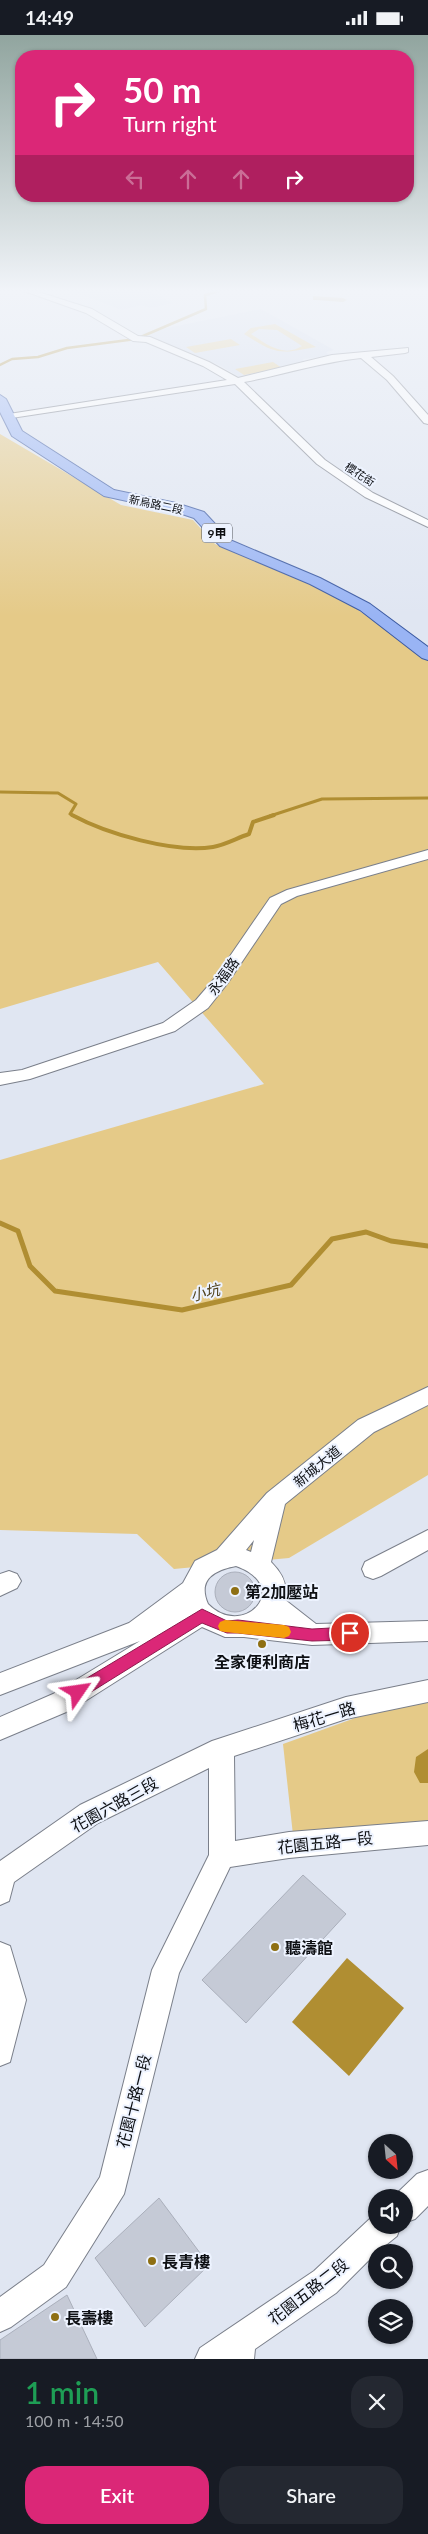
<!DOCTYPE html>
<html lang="en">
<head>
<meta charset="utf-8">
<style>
  :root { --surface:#171b24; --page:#242831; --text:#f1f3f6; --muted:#9ea1a6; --accent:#db2777 }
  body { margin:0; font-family:Lato,"Noto Sans TC",sans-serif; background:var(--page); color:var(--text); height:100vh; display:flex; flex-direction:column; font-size:19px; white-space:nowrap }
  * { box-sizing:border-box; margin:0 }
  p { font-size:16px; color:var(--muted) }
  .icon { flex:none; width:28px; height:28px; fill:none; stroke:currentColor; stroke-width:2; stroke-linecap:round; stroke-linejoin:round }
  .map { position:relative; height:2324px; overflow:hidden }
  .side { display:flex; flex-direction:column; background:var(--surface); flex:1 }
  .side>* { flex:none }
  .hud { position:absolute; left:15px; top:15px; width:399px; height:152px; border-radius:20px; box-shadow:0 1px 4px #0004; background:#db2777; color:#fff; overflow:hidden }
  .needle { width:32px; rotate:153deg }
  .fabs { position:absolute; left:368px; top:2099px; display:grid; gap:10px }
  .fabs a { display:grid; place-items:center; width:45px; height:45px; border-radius:50%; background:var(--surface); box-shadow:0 1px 4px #0004; font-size:25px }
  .pin { position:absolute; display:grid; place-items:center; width:42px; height:42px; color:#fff; margin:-21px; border:2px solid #fff; border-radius:50%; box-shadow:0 1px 5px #0007 }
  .me { position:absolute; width:55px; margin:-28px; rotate:58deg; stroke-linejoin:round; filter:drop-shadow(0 0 4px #0008) }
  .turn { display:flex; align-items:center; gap:18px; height:105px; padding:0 25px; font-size:22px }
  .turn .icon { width:65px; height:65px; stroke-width:2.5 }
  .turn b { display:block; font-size:35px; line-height:42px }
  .lanes { display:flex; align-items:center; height:48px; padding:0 25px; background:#0003; justify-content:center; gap:25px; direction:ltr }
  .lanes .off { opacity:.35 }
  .round { display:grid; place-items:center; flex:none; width:52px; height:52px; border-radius:20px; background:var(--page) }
  .summary { display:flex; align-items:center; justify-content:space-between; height:85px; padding:0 25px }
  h1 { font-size:30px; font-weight:600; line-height:38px; color:#1e9e55 }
  .primary-button { display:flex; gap:10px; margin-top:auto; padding:10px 25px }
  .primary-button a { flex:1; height:58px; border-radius:20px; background:var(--accent); color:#fff; font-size:20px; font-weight:600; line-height:58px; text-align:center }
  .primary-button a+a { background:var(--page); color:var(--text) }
  .status { display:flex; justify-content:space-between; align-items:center; height:35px; padding:0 25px; background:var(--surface); direction:ltr }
  .status svg { height:14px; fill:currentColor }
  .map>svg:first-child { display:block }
  .built { fill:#d1daec }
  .green { fill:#e5ca88; fill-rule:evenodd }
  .water { fill:#b08e32 }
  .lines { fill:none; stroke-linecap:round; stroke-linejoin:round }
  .stream-far3 { stroke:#b08e32; stroke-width:2.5 }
  .stream-far2 { stroke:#b08e32; stroke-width:3 }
  .stream-far1 { stroke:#b08e32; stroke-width:4 }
  .stream { stroke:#b08e32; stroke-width:5 }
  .canal { fill:#b08e32; fill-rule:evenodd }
  .building { fill:#c5cad6; stroke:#aaafbb }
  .minor-casing { stroke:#7a7f8a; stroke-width:2 }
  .major-casing { stroke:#3c5aa1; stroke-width:2 }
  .minor { fill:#fff; fill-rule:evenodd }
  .major { fill:#99b4f4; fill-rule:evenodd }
  .route { fill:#db2777; stroke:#8e194d }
  .slow { fill:#f59e0b }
  .poi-dot { fill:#8e6f13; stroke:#edf3ff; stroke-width:2 }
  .labels { text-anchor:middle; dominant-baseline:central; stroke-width:4; stroke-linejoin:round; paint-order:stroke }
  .far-street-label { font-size:11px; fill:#0e1014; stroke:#edf3ff }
  .shield { fill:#edf3ff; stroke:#51545a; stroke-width:1 }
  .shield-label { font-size:12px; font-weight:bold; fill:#0e1014 }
  .street-label { font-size:14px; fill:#0e1014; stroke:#edf3ff }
  .water-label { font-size:15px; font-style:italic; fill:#4f411b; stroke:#edf3ff }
  .near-poi-label { font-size:16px; font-weight:bold; fill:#0e1014; stroke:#edf3ff; text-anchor:start }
  .near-street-label { font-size:16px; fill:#0e1014; stroke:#edf3ff }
</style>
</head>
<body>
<div class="status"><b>14:49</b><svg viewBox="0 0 49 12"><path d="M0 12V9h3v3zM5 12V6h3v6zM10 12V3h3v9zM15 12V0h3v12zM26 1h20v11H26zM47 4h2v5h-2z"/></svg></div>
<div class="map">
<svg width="428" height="2324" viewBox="0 0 428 2324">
  <rect width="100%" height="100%" fill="#e0e6f2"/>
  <!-- built -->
  <path class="built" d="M72,256h76l25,12 -23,5 -9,-3 -19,5z
    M261,274l73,41 -8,2 4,4 -27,3 1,3 -14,5 -49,11 -22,-13 -77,-32z"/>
  <!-- green -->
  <path class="green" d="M275,289l41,23c-37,7 -39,8 -72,-13l7,-6zM259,294l18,1 25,16c-18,12 -36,-2 -51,-12z
    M231,304l9,6 -45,8 -9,-6z
    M273,327l9,6 -38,7 -9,-6z
    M0,399l121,71 72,15 22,24 104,44 35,19 74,53v815l-139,83 -115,11 -37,-35 -137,-4v-370l264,-76 -106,-122 -158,47z
    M428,1667v121l-135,12 -10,-91 100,-36z"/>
  <!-- water -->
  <path class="water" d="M428,1714v34h-8l-6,-11 2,-15z
    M347,1923l57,50 -55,68 -57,-54z"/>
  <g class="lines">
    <!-- stream-far3 -->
    <path class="stream-far3" d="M0,330l12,-6 26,-2 29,-9 69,-9 70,-30 -1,-14 14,-4"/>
    <!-- stream-far2 -->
    <path class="stream-far2" d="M0,757l58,1 18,11 -6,10 4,2
      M270,781l52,-17 106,-1"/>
    <!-- stream-far1 -->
    <path class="stream-far1" d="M72,780c35,19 101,38 141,32 12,-2 24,-9 36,-13l4,-12 21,-7"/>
    <!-- stream -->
    <path class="stream" d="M0,1188l18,8 12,35 25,25 127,19 109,-25 41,-46 34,-7 25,9 37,5"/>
    <!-- canal -->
    <path class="canal" d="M313,261l30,2 4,2 -4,2 -27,-2h-3z"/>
  </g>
  <!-- building -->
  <path class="building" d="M215 1557a20 20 0 1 1 40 0a20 20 0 1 1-40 0Z
    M303,1840l43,39 -100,109 -44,-43z
    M159,2163l50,67 -64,62 -50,-69z
    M67,2260l30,64h-97v-19z"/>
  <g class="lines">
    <defs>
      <path id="minor" d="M24,256h11l57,18 46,27 12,1 59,25 29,16 94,-23 76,-7v4l-3,1 -34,4 22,19 35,39v9l-4,-1 -37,-43 -26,-22c-40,4 -78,17 -117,24l81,78 48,33 55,27v7l-63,-30 -48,-33 -82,-80 -230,35v-4l4,-1 218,-34 -24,-14 -57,-24 -13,-1 -47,-28z
        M428,815v9l-131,37 -16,8 -54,80 -19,24 -33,23 -145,48 -30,6v-12l22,-3 141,-47 33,-23 19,-22 55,-80 17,-8z
        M428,1352v18l-54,27 -89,72 -14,58c10,10 18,22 13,37l32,25 112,-3v20l-116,4 -68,-8h-19l-23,-10 -131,83 -71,30v-23l53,-23 87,-53 -140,54v-22l129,-50 54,-40 12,-22 22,-11 50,-57 91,-73zM254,1505l-3,12 -5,-2zM236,1531c58,21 7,74 -28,38 -11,-25 7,-34 28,-38z
        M428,1495v20l-47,26 -8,3 -8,-3 -3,-7 3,-7z
        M9,1536l8,3 4,7 -4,7 -17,8v-22z
        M428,1645v22l-82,17 -112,37 1,85 54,-9 139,-11v24l-139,13 -59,9 -51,106 -55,221 -58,93 -55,40 -11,5v-35l44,-32 56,-88 52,-207 57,-115v-87l-111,55 -84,59 -5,19 -9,4v-44l80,-56 132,-64 134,-44z
        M0,1907l10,4 16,54 -16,62 -10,4z
        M428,2135v36l-13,13 -11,4v-26h-11l24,-23z
        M375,2179l1,11h25l-4,11 -21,17 -40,40 -81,56 -1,10h-59l5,-11 114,-77z"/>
      <path id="major" d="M0,360l6,4 16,32 92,59 62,13 28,9 26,28 90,38 50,26 58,43v13l-6,-2 -62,-48 -50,-26 -90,-38 -26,-28 -21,-7 -69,-15 -92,-60 -12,-24z"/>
    </defs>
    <!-- minor casing -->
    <use href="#minor" class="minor-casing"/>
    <!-- major casing -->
    <use href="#major" class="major-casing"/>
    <!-- minor -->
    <use href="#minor" class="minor"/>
    <!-- major -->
    <use href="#major" class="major"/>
  </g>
  <!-- sky -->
  <linearGradient id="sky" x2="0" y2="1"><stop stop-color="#91a59f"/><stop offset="0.44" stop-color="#f1f4f9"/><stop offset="1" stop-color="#f1f4f9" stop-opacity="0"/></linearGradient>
  <rect width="428" height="581" fill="url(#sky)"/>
  <!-- route -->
  <path class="route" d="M202,1574l25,12 11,-1 74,9 38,-2 5,2 3,4 -3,5 -5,2 -38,1 -74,-8h-11l-25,-10 -119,74 -5,2 -6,-2 -2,-5 2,-5z"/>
  <!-- slow -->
  <path class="slow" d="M225,1585l59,5 5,2 2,5 -2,4 -5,2 -59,-6 -5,-1 -2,-5 2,-4z"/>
  <!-- markers -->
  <g class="poi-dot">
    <circle cx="235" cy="1556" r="5"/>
    <circle cx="262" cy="1609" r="5"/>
    <circle cx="275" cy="1912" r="5"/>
    <circle cx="152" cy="2226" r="5"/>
    <circle cx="55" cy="2282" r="5"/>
  </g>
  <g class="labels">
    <!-- far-street labels -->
    <g class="far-street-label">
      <text transform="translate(360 439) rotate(33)">櫻花街</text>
      <text transform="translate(156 469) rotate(12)">新烏路二段</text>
    </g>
    <!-- shield labels -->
    <rect class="shield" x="202" y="488.5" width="30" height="19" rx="4"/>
    <g class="shield-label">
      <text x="217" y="498">9甲</text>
    </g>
    <!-- street labels -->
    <g class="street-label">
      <text transform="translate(223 941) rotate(-54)">永福路</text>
      <text transform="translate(317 1431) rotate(-39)">新城大道</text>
    </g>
    <!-- water labels -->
    <g class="water-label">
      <text transform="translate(205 1257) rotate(-13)">小坑</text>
    </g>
    <!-- near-poi labels -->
    <g class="near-poi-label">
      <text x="245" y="1556">第2加壓站</text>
      <text x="262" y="1626" text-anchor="middle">全家便利商店</text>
      <text x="285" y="1912">聽濤館</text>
      <text x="162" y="2226">長青樓</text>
      <text x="65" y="2282">長壽樓</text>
    </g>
    <!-- near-street labels -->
    <g class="near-street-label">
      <text transform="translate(324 1681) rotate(-17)">梅花一路</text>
      <text transform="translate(114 1769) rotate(-29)">花園六路三段</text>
      <text transform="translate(325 1807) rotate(-6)">花園五路一段</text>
      <text transform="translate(133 2066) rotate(-76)">花園十路一段</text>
      <text transform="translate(308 2256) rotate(-38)">花園五路二段</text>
    </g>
  </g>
</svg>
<div class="fabs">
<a><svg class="needle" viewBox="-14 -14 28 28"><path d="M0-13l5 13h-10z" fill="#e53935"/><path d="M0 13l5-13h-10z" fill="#9ea1a6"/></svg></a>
<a><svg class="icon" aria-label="sound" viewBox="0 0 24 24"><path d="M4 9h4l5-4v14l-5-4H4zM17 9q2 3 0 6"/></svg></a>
<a><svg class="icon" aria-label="search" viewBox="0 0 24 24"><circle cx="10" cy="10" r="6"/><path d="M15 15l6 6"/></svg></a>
<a><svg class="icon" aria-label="layers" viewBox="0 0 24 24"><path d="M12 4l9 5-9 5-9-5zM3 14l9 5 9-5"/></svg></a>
</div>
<div class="pin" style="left:350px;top:1598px;background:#d93025"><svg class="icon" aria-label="arrive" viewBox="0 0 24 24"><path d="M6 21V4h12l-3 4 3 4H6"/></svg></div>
<svg class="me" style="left:78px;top:1657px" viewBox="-20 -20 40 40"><path d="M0-17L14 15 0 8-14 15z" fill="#db2777" stroke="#fff" stroke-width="4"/></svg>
<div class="hud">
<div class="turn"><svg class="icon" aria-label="right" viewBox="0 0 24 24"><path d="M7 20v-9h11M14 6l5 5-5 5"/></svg><div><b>50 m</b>Turn right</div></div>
<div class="lanes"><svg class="icon off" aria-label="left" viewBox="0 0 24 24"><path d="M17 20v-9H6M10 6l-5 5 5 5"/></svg><svg class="icon off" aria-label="ahead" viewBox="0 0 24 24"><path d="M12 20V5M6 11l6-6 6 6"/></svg><svg class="icon off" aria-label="ahead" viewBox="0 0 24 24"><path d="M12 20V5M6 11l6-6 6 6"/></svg><svg class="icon" aria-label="right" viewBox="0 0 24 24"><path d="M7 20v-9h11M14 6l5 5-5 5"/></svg></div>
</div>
</div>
<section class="side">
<div class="summary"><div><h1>1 min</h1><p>100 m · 14:50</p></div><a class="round"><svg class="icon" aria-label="close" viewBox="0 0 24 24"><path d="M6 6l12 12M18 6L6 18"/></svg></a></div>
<div class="primary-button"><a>Exit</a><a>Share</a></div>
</section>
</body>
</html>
